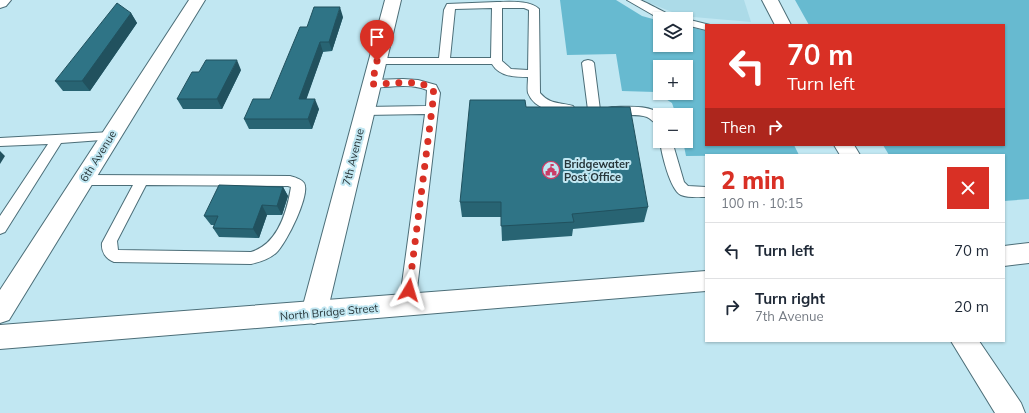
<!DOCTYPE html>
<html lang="en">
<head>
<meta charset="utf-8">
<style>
  :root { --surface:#fff; --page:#f2f2f3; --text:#1f2937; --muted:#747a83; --line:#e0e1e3; --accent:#d93025 }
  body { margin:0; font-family:Mulish,sans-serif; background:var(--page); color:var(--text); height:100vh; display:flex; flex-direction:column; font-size:15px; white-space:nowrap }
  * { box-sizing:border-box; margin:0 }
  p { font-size:13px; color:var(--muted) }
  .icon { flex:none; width:22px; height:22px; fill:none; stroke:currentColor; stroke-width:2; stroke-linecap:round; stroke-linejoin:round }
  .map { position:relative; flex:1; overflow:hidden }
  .panel { position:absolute; left:705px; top:154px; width:300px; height:188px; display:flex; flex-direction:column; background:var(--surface); border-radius:0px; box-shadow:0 1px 3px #0004 }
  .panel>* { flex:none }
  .hud { position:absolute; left:705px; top:24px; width:300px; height:122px; border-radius:0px; box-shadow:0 1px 3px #0004; background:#d93025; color:#fff; overflow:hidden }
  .tools { position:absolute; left:653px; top:12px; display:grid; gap:8px }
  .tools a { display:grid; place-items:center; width:40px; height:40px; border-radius:0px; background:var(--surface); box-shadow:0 1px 3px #0004; font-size:20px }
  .pin { position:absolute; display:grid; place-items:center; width:34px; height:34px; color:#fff; margin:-41px -17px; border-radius:50% 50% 50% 0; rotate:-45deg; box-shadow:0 0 4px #0007 }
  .pin .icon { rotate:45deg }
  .me { position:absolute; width:44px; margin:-22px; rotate:7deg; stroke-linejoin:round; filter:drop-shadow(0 0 3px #0008) }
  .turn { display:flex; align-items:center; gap:14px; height:84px; padding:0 16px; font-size:18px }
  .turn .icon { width:52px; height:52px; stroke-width:2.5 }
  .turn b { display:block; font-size:28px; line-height:34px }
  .then { display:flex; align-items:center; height:38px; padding:0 16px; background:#0003; gap:8px; font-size:15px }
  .round { display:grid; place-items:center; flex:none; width:42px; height:42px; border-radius:0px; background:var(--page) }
  .head { display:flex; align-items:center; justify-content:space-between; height:68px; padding:0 16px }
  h1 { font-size:24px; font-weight:800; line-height:30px; color:var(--accent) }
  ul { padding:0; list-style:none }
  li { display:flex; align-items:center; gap:12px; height:56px; padding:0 16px; border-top:1px solid var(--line) }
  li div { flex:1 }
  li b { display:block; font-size:15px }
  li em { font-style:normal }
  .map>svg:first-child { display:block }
  .built { fill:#acdbe8 }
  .green { fill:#67bad0; fill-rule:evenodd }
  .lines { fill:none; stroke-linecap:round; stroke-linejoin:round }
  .service-casing { stroke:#4c6e78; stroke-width:2 }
  .minor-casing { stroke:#4c6e78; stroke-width:2 }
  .tertiary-casing { stroke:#4c6e78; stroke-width:2 }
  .service { fill:#fff; fill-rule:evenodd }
  .minor { fill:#fff; fill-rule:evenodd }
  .tertiary { fill:#fff; fill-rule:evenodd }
  .wall { fill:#286473 }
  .shaded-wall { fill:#21515e }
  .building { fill:#2f7486; stroke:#21515e }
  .route { stroke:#d93025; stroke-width:7; stroke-dasharray:0 12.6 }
  .labels { text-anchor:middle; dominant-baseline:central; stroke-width:4; stroke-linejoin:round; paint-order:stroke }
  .street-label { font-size:11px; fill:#27363a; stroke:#c1e7f2 }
  .poi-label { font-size:11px; font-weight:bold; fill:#27363a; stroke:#c1e7f2; text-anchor:start }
</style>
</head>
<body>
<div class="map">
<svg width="1029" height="413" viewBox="0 0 1029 413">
  <rect width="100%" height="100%" fill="#c1e7f2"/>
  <!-- built -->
  <path class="built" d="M642,0h102l7,22 -69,-6z"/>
  <!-- green -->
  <path class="green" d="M560,0h56l26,16 18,5v24h26v-19l20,5v114h88l5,10 -113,1 -3,-15h3v-26h-10l-4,-12 -17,-11 -33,-1 -6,-37 -49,1zM660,67h26v26h-26z
    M795,0h234v199l-25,2v-46h-115l-6,-10h121v-120h-195z"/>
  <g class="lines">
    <defs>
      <path id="service" d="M627,0c4,0 9,0 13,0 3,1 35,17 36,19h-16z
        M497,2c13,0 33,-2 42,7l1,84c10,12 20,9 33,13l2,3 -2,3c-14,4 -39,-3 -45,-19 -1,-4 0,-11 0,-16 -13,0 -28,0 -36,-13h-115l-4,-1 -2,-2 2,-2 4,-1h62l5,-48 3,-6zM492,8l-1,50h-41l5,-49zM502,8h22l5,2 -1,60 -17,-1 -9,-8z
        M686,19l24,6h-4v5l-20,-5z
        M588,60l4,1 2,2 6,47 -2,3h-8l-2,-3 -6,-47 2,-2z
        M403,79l15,1 18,5 4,8 -25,213 -2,5 -6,2 -6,-2 -2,-5 26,-192 -60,1 -4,-1 -2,-3 2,-3 4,-1 61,-1 1,-16c-17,-7 -37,-3 -55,-2l-4,-1 -2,-3 2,-3 4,-1z
        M612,107c16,0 36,-3 50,8h-2v10c-6,-1 -8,-6 -13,-8 -13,-4 -27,0 -39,-3l-2,-3 2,-3z
        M111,132l4,1 2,3 -2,3 -54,4 -56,89 -5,2v-18l48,-72 -48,2v-8z
        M660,140l12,1 12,41 4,4 18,1v10c-7,0 -18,1 -25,-2 -11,-5 -20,-43 -21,-55z
        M83,175l207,1c4,1 11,3 14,7 7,11 -18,61 -28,70 -7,6 -16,9 -25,11l-137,-2c-8,-3 -13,-10 -12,-19l31,-58h-50l-5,-1 -2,-4 2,-4zM146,185l142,1 3,1c-4,25 -13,57 -40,65l-133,-2 -1,-9z"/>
      <path id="minor" d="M0,0h11l-5,6 -6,2z
        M189,0h16l-196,320 -9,3v-33z
        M385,0h16l-74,313 -4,8 -9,3 -9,-3 -4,-8z"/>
      <path id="tertiary" d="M762,0h16l13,25h-16z
        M834,145h20l6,10h-20z
        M1029,243v20l-25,3v-20z
        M706,271v20l-706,58v-24z
        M951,341h28l42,62 4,10h-30z"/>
    </defs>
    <!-- service casing -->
    <use href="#service" class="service-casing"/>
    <!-- minor casing -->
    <use href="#minor" class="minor-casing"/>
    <!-- tertiary casing -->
    <use href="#tertiary" class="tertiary-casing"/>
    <!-- service -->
    <use href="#service" class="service"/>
    <!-- minor -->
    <use href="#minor" class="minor"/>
    <!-- tertiary -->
    <use href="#tertiary" class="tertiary"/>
  </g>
  <!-- wall -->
  <path class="wall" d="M131,13l6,10 -47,68h-27l-8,-10z
    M343,17l-11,34 -9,1 -17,47 13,10 -7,20h-63l-5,-10 26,-20 37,-72z
    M241,70l-19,39h-39l-6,-10z
    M526,107l122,100 -4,15 -71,7 -1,7 -70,5 -1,-24h-39l-2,-15z
    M283,187l5,9 -6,19h-15l-8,23 -40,-1 -6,-9 1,-3h-3l-7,-9z"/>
  <!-- shaded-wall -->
  <path class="shaded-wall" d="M340,7l3,10 -11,34 -3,-9z
    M131,13l6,10 -47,68 -8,-10z
    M320,42l3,10 -20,57 -4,-10z
    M237,60l4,10 -19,39 -5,-10z
    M315,99l4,10 -7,20 -4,-10z
    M0,151l5,5 -5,8z
    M283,187l5,9 -6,19 -5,-9z
    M262,205l5,10 -8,23 -6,-9z"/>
  <!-- building -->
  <path class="building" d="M117,3l14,10 -49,68h-27z
    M314,7h26l-11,35h-9l-21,57h16l-7,20h-64l9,-20h17l30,-72h7z
    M206,60h31l-20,39h-40l15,-27h7z
    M470,100h55l1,7h104l18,100 -76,7 2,8 -73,4v-24h-41z
    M219,185l64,2 -6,19 -15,-1 -9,24 -40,-1 5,-12h-14z"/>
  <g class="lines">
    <!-- route -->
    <path class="route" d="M377,61l-5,23c19,0 43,-5 60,4l2,5 -25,197"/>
  </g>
  <!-- icons -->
  <defs>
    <symbol id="civic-ring" viewBox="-11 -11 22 22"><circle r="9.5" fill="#c1e7f2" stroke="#cb3d67" stroke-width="1.5"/><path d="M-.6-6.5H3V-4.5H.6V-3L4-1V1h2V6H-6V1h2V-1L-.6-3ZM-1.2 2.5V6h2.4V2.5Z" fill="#cb3d67"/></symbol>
  </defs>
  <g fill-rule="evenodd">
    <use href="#civic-ring" x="541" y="160" width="20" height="20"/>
  </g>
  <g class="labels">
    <!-- street labels -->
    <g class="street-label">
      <text transform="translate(98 156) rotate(-58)">6th Avenue</text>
      <text transform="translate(353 157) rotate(-76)">7th Avenue</text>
      <text transform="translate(329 312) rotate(-5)">North Bridge Street</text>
    </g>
    <!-- poi labels -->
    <g class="poi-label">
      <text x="564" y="164">Bridgewater<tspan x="564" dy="13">Post Office</tspan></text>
    </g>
  </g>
</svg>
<div class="tools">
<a><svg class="icon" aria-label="layers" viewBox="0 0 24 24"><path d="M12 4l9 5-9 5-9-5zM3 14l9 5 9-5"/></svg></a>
<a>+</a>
<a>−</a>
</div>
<div class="pin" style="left:377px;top:61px;background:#d93025"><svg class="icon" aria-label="arrive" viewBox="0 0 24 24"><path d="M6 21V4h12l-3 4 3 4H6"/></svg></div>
<svg class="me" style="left:409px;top:290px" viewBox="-20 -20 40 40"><path d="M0-17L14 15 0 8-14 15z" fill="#d93025" stroke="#fff" stroke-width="4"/></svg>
<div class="hud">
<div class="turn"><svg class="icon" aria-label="left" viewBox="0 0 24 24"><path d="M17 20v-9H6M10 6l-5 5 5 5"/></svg><div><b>70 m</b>Turn left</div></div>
<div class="then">Then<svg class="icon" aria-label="right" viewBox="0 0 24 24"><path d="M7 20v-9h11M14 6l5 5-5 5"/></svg></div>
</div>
<section class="panel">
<div class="head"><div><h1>2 min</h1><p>100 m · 10:15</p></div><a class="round" style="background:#d93025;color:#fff"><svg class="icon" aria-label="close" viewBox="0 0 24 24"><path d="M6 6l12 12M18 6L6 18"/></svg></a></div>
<ul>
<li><svg class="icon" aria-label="left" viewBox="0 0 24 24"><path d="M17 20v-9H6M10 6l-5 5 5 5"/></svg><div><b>Turn left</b></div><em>70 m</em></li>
<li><svg class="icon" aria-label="right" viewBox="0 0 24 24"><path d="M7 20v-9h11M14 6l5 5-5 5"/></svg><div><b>Turn right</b><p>7th Avenue</p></div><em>20 m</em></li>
</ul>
</section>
</div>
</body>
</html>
